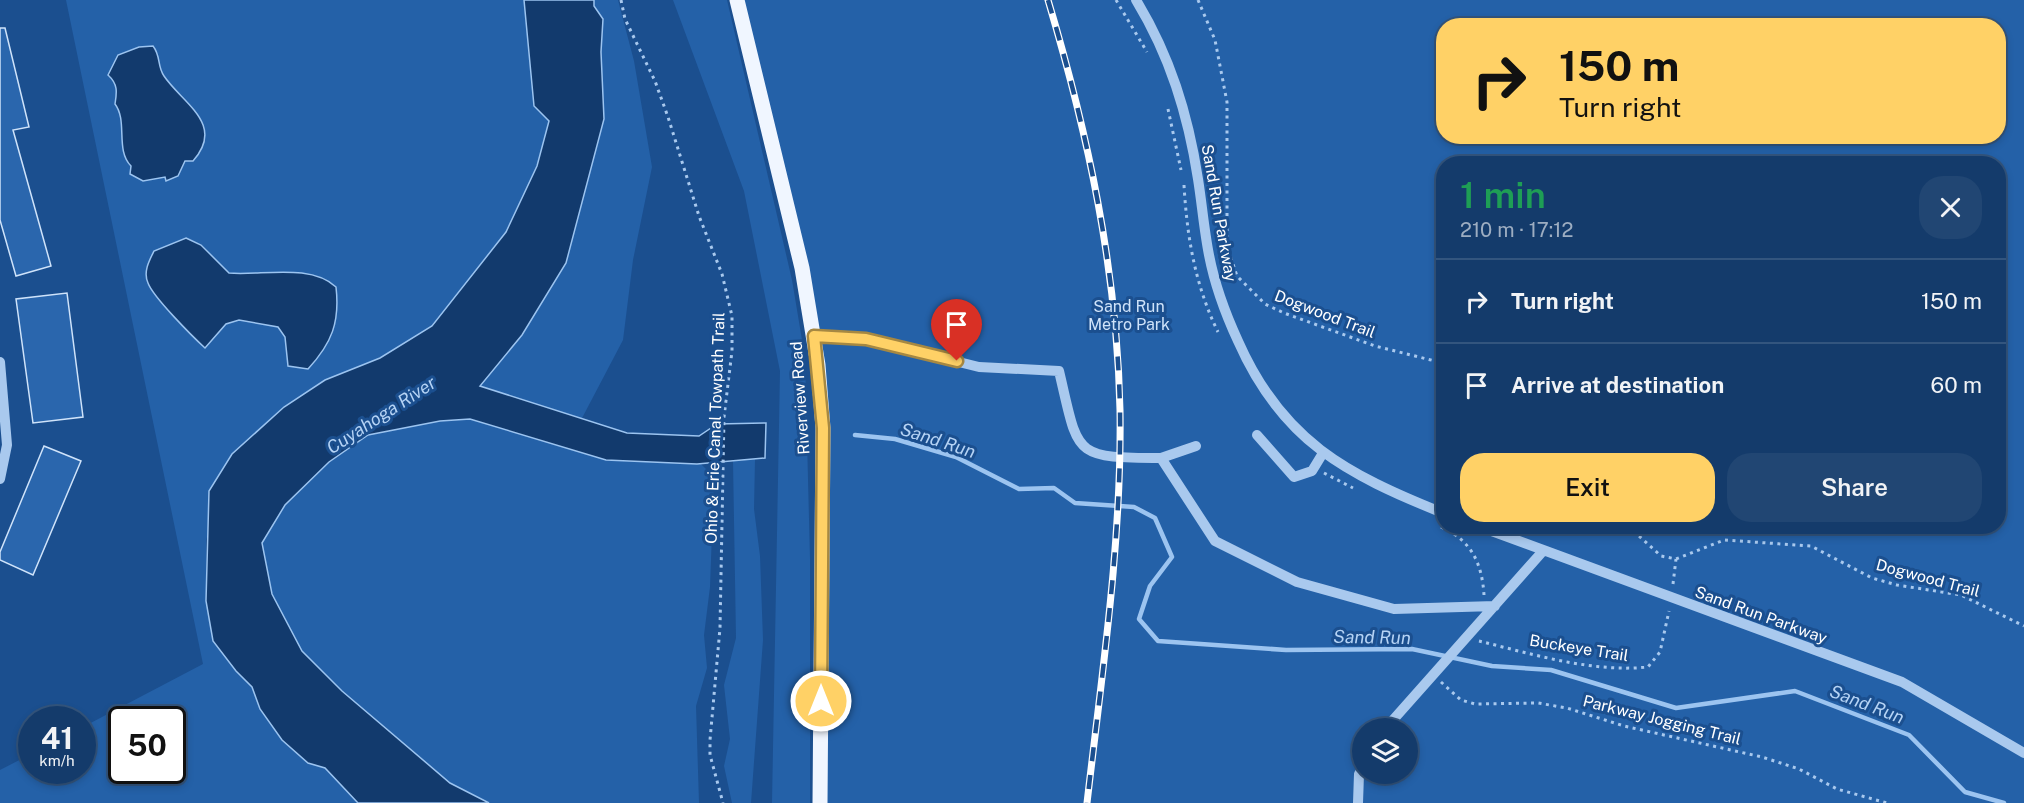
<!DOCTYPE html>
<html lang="en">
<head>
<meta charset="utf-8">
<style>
  :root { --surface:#143b6b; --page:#214673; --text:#f1f3f6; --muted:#9dadc1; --line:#33557e; --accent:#ffd166 }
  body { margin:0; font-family:"Public Sans",sans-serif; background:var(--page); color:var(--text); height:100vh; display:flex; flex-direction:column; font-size:22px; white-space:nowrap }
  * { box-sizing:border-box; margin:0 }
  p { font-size:20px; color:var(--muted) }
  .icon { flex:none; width:33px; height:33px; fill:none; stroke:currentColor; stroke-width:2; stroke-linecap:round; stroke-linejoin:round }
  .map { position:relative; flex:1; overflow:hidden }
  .details { position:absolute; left:1436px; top:156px; width:570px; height:378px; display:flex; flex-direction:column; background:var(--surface); border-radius:24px; box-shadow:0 3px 9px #0003,0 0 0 2px var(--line) }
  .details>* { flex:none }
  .top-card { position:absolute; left:1436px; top:18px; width:570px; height:126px; border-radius:24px; box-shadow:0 3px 9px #0003,0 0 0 2px var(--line); background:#ffd166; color:#111; overflow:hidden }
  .controls { position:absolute; left:1352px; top:718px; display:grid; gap:12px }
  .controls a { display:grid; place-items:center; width:66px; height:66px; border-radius:50%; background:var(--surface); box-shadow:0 3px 9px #0003,0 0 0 2px var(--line); font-size:30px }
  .speed { position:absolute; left:18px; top:706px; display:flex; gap:12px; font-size:30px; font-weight:700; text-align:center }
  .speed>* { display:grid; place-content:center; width:78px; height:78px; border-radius:50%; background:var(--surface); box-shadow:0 3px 9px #0003,0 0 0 2px var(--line); line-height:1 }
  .speed small { font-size:15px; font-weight:400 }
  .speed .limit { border:3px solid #111; border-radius:9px; background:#fff; color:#111 }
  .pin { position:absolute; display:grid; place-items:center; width:51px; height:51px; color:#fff; margin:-62px -26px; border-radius:50% 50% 50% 0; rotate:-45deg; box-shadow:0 0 6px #0007 }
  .pin .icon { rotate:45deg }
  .me { position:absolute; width:66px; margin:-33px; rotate:0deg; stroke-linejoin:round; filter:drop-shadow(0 0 4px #0008) }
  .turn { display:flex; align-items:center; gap:21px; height:126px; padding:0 24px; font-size:27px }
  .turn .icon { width:78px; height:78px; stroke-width:2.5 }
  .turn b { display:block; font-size:42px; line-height:51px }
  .round { display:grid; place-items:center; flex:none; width:63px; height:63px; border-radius:24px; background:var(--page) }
  .summary { display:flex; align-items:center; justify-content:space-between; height:102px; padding:0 24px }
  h1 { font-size:36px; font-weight:600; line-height:45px; color:#1e9e55 }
  .button { display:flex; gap:12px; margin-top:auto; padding:12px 24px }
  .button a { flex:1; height:69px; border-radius:24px; background:var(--accent); color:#111; font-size:24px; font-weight:600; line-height:69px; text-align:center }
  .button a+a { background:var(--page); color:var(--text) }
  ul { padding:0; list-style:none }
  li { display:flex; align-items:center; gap:18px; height:84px; padding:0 24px; border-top:2px solid var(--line) }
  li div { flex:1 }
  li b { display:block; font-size:22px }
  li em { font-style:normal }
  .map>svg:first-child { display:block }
  .green { fill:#2461a8; fill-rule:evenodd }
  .water { fill:#123a6d; stroke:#9cc4f0; stroke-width:1.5 }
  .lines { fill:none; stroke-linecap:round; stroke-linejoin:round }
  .stream { stroke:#9cc4f0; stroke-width:4.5 }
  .building { fill:#2a66ad; stroke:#cfe3fa; stroke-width:1.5 }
  .path { stroke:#a9c9ee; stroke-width:3; stroke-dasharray:3 4.5; stroke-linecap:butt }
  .minor { stroke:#a9c9ee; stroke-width:10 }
  .major { stroke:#f0f6ff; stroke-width:15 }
  .rail-casing { stroke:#fff; stroke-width:7 }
  .rail { stroke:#1b4f8f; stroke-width:4.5; stroke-dasharray:14; stroke-linecap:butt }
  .route-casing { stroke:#a68842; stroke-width:15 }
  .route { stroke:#ffd166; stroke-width:10 }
  .labels { text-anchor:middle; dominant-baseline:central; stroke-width:6; stroke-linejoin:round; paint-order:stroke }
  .street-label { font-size:16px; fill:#fff; stroke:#1b4f8f }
  .park-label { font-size:16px; fill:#cfe3fa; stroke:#1b4f8f }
  .water-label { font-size:18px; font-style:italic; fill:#b5d3f5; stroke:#1b4f8f }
</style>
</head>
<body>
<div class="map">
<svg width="2024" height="803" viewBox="0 0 2024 803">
  <rect width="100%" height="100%" fill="#1b4f8f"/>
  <!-- green -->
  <path class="green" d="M66,0h458l6,42 20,79 -13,45 -31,66 -74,94 -52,32 -55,22 -41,27 -52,47 -26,86v61l7,40 23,30 16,16 8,22 48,54 17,5 33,35h-358v-33l31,-16 1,17h50l1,-44 120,-63zM122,720h50v51h-50z
    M594,0h24l16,61 18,106 -19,93 -10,80 -42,80 -102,-34 122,-334 2,-33 -9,-13z
    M673,0h54l65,280 13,78 5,201v244h-38l8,-432 -36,-180z
    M737,0h1287v803h-1204l-2,-433zM1443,26h555v110h-555zM1443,164h555v362h-555zM1362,729h45v45h-45z
    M470,419l136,41 95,4 13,13 -4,110 -6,48 3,33 -11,38 3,97h-210l-39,-20 -108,-92 -40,-40 -30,-57 -10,-51 23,-38 44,-43 39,-27 72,-14z
    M755,459l-1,50 6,47 3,84 -12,163h-19l-8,-37 6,-27 -6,-54 12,-47 -3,-177z"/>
  <!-- water -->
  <path class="water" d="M524,0h70v6l9,13 -2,33 3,67 -38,144 -44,72 -42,51 147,47 72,3 18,-12 49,-1 -1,35 -68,6 -91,-4 -136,-41 -30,2 -72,14 -39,27 -44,43 -23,38 10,51 30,57 40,40 108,92 39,20h-131l-33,-35 -17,-5 -26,-23 -22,-31 -8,-22 -16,-16 -23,-30 -7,-40 3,-110 23,-37 52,-47 41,-27 55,-22 52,-32 74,-94 31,-66 12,-45 -15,-15z
    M153,46c8,10 4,20 11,30 18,27 62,48 29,85h-8l-7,15 -12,5 -1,-4 -22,4 -13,-7 1,-8c-16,-16 -3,-45 -16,-62 2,-12 3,-20 -7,-29l10,-20 21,-8z
    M186,238l15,7 28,28c32,3 81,-10 107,14 4,35 -4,56 -28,82l-20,-3 -3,-29 -7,-10 -39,-7 -13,4 -21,24c-12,-11 -52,-51 -57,-65 -5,-11 1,-22 6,-32z"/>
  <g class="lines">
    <!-- stream -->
    <path class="stream" d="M855,435l40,4 61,18 63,32 35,-1 21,15 59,4 21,11 17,39 -22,29 -11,33 19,22 128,9 126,-1 80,17 59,4 125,38 119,-17 114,44 56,57 39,11"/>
  </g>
  <!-- building -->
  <path class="building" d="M0,28h5l24,99 -16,3 38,136 -35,10 -16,-56z
    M67,293l16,124 -50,6 -17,-124z
    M44,446l37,15 -48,114 -33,-15v-8z"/>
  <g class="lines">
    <!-- path -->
    <path class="path" d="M621,0l4,19 30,62 13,36 31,99 23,58 10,42v35l-8,66 -4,211 -10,112v15l13,48
      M1116,0l31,52
      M1198,0l17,40 12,62v144l10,30 28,28 19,9 91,33 68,17
      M1168,109l13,61
      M1184,185c3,52 11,100 34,147
      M1324,473l29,15
      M1628,526l33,30 15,3 48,-19 87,6 61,32 25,7 64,10 63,31
      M1441,527c30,13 41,36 43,68
      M1673,584l3,-25
      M1479,641c53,13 114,32 169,26l12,-15 9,-41
      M1441,682l20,18 14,4 63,-1 29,5 57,18 138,31 37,12 38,20 50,14"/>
    <!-- minor -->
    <path class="minor" d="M1136,0c34,56 52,114 62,179 4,25 6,51 11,76 6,31 16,58 29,86 44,100 108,133 205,172
      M814,336l52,3 113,28 80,4c20,84 12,87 102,87l54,83 82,41 97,27 101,-3
      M0,362l7,83 -7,34
      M1257,435l37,42 18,-6 11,-18
      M1161,458l35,-12
      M1478,526l424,156 122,71
      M1385,729l158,-178
      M1358,803l1,-29 3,-5"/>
    <!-- major -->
    <path class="major" d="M737,0l65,268 16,97 5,63 -3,375"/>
    <defs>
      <path id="rail" d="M1048,0c40,134 69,269 72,410 2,131 -18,263 -33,393"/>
    </defs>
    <!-- rail casing -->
    <use href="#rail" class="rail-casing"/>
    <!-- rail -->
    <use href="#rail" class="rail"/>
  </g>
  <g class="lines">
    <defs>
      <path id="route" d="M821,701l2,-273 -9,-92 52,3 91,22"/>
    </defs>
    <!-- route casing -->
    <use href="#route" class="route-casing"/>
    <!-- route -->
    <use href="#route" class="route"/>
  </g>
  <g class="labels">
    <!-- street labels -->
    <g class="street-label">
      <text transform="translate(1219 213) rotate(80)">Sand Run Parkway</text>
      <text transform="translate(1325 314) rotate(21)">Dogwood Trail</text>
      <text transform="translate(800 398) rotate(-94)">Riverview Road</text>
      <text transform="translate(715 428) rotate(-88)">Ohio &amp; Erie Canal Towpath Trail</text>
      <text transform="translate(1928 578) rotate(15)">Dogwood Trail</text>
      <text transform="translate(1761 615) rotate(20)">Sand Run Parkway</text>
      <text transform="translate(1579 648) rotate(9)">Buckeye Trail</text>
      <text transform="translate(1662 720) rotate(14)">Parkway Jogging Trail</text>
    </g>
    <!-- park labels -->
    <g class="park-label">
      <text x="1129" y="306">Sand Run<tspan x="1129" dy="18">Metro Park</tspan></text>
    </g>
    <!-- water labels -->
    <g class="water-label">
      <text transform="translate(381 415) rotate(-33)">Cuyahoga River</text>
      <text transform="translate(938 440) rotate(18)">Sand Run</text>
      <text transform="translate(1372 637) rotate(1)">Sand Run</text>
      <text transform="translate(1867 704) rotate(21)">Sand Run</text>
    </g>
  </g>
</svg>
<div class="controls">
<a><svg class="icon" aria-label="layers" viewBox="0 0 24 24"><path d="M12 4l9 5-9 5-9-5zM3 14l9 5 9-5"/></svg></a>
</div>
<div class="speed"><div>41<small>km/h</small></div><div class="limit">50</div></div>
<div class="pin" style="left:957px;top:361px;background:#d93025"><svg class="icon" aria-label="arrive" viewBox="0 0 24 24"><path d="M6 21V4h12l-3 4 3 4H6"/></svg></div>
<svg class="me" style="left:821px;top:701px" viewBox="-20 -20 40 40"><circle r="17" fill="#ffd166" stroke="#fff" stroke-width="3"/><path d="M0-11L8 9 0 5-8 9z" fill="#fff"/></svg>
<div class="top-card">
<div class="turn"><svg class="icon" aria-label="right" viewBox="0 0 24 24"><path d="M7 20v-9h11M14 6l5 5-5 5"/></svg><div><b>150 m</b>Turn right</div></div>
</div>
<section class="details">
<div class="summary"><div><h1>1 min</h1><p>210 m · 17:12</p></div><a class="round"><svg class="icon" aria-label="close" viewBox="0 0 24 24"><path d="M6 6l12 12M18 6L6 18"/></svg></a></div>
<ul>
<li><svg class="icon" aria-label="right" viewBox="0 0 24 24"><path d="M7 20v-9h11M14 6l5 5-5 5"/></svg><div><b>Turn right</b></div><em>150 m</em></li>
<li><svg class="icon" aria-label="arrive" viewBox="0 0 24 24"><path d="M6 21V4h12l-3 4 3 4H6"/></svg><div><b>Arrive at destination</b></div><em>60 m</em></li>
</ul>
<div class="button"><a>Exit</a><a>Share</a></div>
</section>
</div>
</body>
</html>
